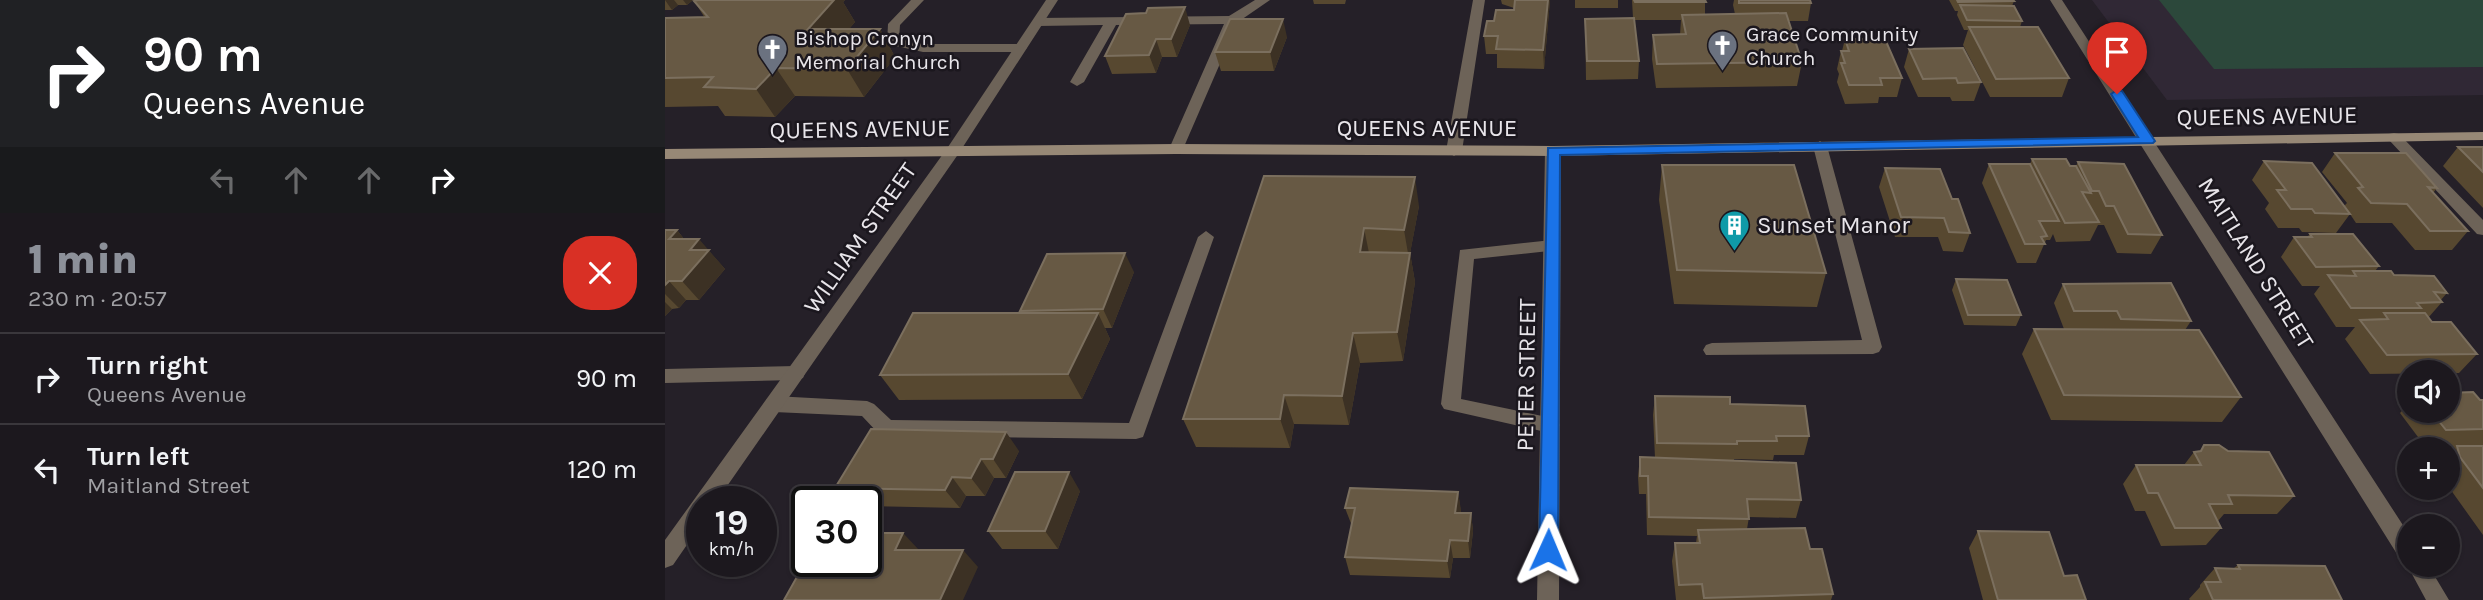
<!DOCTYPE html>
<html lang="en">
<head>
<meta charset="utf-8">
<style>
  :root { --surface:#1c181e; --page:#252127; --text:#f1f3f6; --muted:#a0a0a4; --line:#3a373c; --accent:#8c9099 }
  body { margin:0; font-family:Karla,sans-serif; background:var(--page); color:var(--text); height:100vh; display:flex; flex-direction:column; font-size:26px; white-space:nowrap }
  * { box-sizing:border-box; margin:0 }
  p { font-size:23px; color:var(--muted) }
  .icon { flex:none; width:38px; height:38px; fill:none; stroke:currentColor; stroke-width:2; stroke-linecap:round; stroke-linejoin:round }
  .map { position:relative; flex:1; overflow:hidden }
  .side { display:flex; flex-direction:column; background:var(--surface); width:665px }
  .side>* { flex:none }
  .banner { background:#202124; color:#fff; overflow:hidden }
  .buttons { position:absolute; left:1732px; top:360px; display:grid; gap:14px }
  .buttons a { display:grid; place-items:center; width:63px; height:63px; border-radius:50%; background:var(--surface); box-shadow:0 2px 5px #0004,0 0 0 2px var(--line); font-size:35px }
  .speed { position:absolute; left:21px; top:486px; display:flex; gap:14px; font-size:35px; font-weight:700; text-align:center }
  .speed>* { display:grid; place-content:center; width:91px; height:91px; border-radius:50%; background:var(--surface); box-shadow:0 2px 5px #0004,0 0 0 2px var(--line); line-height:1 }
  .speed small { font-size:18px; font-weight:400 }
  .speed .limit { border:4px solid #111; border-radius:10px; background:#fff; color:#111 }
  .pin { position:absolute; display:grid; place-items:center; width:60px; height:60px; color:#fff; margin:-72px -30px; border-radius:50% 50% 50% 0; rotate:-45deg; box-shadow:0 0 7px #0007 }
  .pin .icon { rotate:45deg }
  .me { position:absolute; width:77px; margin:-38px; rotate:1deg; stroke-linejoin:round; filter:drop-shadow(0 0 5px #0008) }
  .turn { display:flex; align-items:center; gap:24px; height:147px; padding:0 28px; font-size:32px }
  .turn .icon { width:91px; height:91px; stroke-width:2.5 }
  .turn b { display:block; font-size:49px; line-height:60px }
  .lanes { display:flex; align-items:center; height:66px; padding:0 28px; background:#0003; justify-content:center; gap:35px; direction:ltr }
  .lanes .off { opacity:.35 }
  .round { display:grid; place-items:center; flex:none; width:74px; height:74px; border-radius:28px; background:var(--page) }
  .head { display:flex; align-items:center; justify-content:space-between; height:119px; padding:0 28px }
  h1 { font-size:42px; font-weight:800; line-height:52px; color:var(--accent) }
  ul { padding:0; list-style:none }
  li { display:flex; align-items:center; gap:21px; height:91px; padding:0 28px; border-top:2px solid var(--line) }
  li div { flex:1 }
  li b { display:block; font-size:26px }
  li em { font-style:normal }
  main { display:flex; flex:1; min-height:0 }
  .map>svg:first-child { display:block }
  .built { fill:#302835 }
  .green { fill:#2c483b }
  .lines { fill:none; stroke-linecap:round; stroke-linejoin:round }
  .lane { fill:#6d6358; fill-rule:evenodd }
  .street { fill:#6d6358; fill-rule:evenodd }
  .secondary { fill:#978876; fill-rule:evenodd }
  .wall { fill:#574830 }
  .shaded-wall { fill:#3c3124 }
  .building { fill:#675944; stroke:#7b6f5e; stroke-width:2 }
  .route { fill:#1a73e8; stroke:#114b97; stroke-width:2 }
  .labels { text-anchor:middle; dominant-baseline:central; stroke-width:5; stroke-linejoin:round; paint-order:stroke }
  .far-poi-label { font-size:21px; fill:#e8e5ea; stroke:#1b171e; text-anchor:start }
  .street-label { font-size:24px; fill:#e8e5ea; stroke:#1b171e }
  .poi-label { font-size:24px; fill:#e8e5ea; stroke:#1b171e; text-anchor:start }
</style>
</head>
<body>
<main>
<section class="side">
<div class="banner">
<div class="turn"><svg class="icon" aria-label="right" viewBox="0 0 24 24"><path d="M7 20v-9h11M14 6l5 5-5 5"/></svg><div><b>90 m</b>Queens Avenue</div></div>
<div class="lanes"><svg class="icon off" aria-label="left" viewBox="0 0 24 24"><path d="M17 20v-9H6M10 6l-5 5 5 5"/></svg><svg class="icon off" aria-label="ahead" viewBox="0 0 24 24"><path d="M12 20V5M6 11l6-6 6 6"/></svg><svg class="icon off" aria-label="ahead" viewBox="0 0 24 24"><path d="M12 20V5M6 11l6-6 6 6"/></svg><svg class="icon" aria-label="right" viewBox="0 0 24 24"><path d="M7 20v-9h11M14 6l5 5-5 5"/></svg></div>
</div>
<div class="head"><div><h1>1 min</h1><p>230 m · 20:57</p></div><a class="round" style="background:#d93025;color:#fff"><svg class="icon" aria-label="close" viewBox="0 0 24 24"><path d="M6 6l12 12M18 6L6 18"/></svg></a></div>
<ul>
<li><svg class="icon" aria-label="right" viewBox="0 0 24 24"><path d="M7 20v-9h11M14 6l5 5-5 5"/></svg><div><b>Turn right</b><p>Queens Avenue</p></div><em>90 m</em></li>
<li><svg class="icon" aria-label="left" viewBox="0 0 24 24"><path d="M17 20v-9H6M10 6l-5 5 5 5"/></svg><div><b>Turn left</b><p>Maitland Street</p></div><em>120 m</em></li>
</ul>
</section>
<div class="map">
<svg width="1818" height="600" viewBox="0 0 1818 600">
  <rect width="100%" height="100%" fill="#252028"/>
  <!-- built -->
  <path class="built" d="M1427,0h391v95l-316,5z"/>
  <!-- green -->
  <path class="green" d="M1494,0h324v67l-269,2z"/>
  <g class="lines">
    <!-- lane -->
    <path class="lane" d="M246,0h13l-24,25 -1,14 24,5h97l7,4 -7,4h-97l-36,-8 1,-20z
      M590,0h15l-32,22 -55,127 -7,5 -7,-5 55,-125 -108,1 -32,57 -7,4 -7,-4 33,-57 -65,1 -6,-4 6,-4 191,-2z
      M808,0h12l-23,151 -8,5 -8,-5z
      M1729,133l5,1 84,86v15l-6,-1 -88,-94 -2,-3 2,-3z
      M1155,141l7,5 55,201 -3,5 -6,2 -167,1 -3,-5 3,-5 6,-2 150,-3 -49,-194z
      M541,231l8,6 -71,200 -7,2 -250,-3 -7,-2 -17,-18 -88,-4 -7,-3 -3,-5 3,-5 7,-3 93,5 7,3 17,16 238,3 69,-186z
      M887,240l6,2 2,4 -2,4 -84,9 -13,140 96,20 3,6 -3,6 -7,2 -106,-24 -3,-5 19,-154z
      M131,366l7,2 2,5 -2,5 -7,2 -131,3v-14z"/>
    <!-- street -->
    <path class="street" d="M381,0h12l-99,153 -243,349h-14v21l-29,42 -8,3v-28l283,-393z
      M1385,0h12l348,536v29h18l21,35h-23l-20,-37 -4,-1z
      M888,146l8,5 -2,449h-22l8,-449z"/>
    <!-- secondary -->
    <path class="secondary" d="M1818,132v8l-930,16 -377,-2 -511,5v-10l511,-5 377,2z"/>
  </g>
  <!-- wall -->
  <path class="wall" d="M0,0h28l-6,5h-9l-6,5h-7z
    M33,0h147l-2,2 12,20 -6,7h31l15,28 -31,40 -69,-1 -20,21 -50,-1 -7,-10 -53,1v-89h40l-11,-17z
    M648,0h33l-1,4h-31z
    M836,0h49l-6,69 -47,-1v-14h-11l-2,-18 10,-15 20,-11v-2l-12,-4z
    M910,0h43v8h-43z
    M967,0h73v14h30l-2,-9 1,-5h76l1,3 -3,18h-20l14,41 -5,24 -141,2 -4,-29 1,-24h27l1,-15h-47l5,41 -1,18 -52,1 -1,-61 48,-1z
    M1284,0h64l1,1 -2,5 10,15 -2,6 49,51 -7,19h-72l-27,-52 5,-15h-4l-7,-15 1,-4h-3z
    M525,25l-13,32h-15l-6,16 -44,1 -7,-18z
    M622,37l-13,34h-53l-6,-19z
    M1180,39l57,39 -5,19h-18l-1,6 -33,1 -8,-22 2,-8 -2,-5 4,-18h1z
    M1244,49l72,33 -7,19h-22l-2,-4h-32l-14,-30z
    M1793,147h25v61l-40,-42z
    M1670,153l102,35 -4,5 35,38 -16,19h-37l-23,-27h-36l-6,-9 -14,19 -34,-1 -3,-4h-21l-13,-19 4,-6 -17,-23 12,-19 80,45 3,-3 -25,-31z
    M1367,159l38,7h6l2,-4 84,73 -11,19 -34,-1 -13,-28h-6l-8,16 -34,1 -3,-8 -3,6h-4l-10,23h-19l-35,-80 7,-19h41z
    M997,165l164,108 -9,34 -143,-3 -15,-104z
    M1220,168l67,31 18,34 -7,19 -20,-1 -5,-14h-43l-16,-50z
    M599,176l155,30 -9,47 5,29 -12,79 -43,2 -11,62 -55,-1 -4,24 -94,-1 -13,-28z
    M0,230h12l7,9 24,11 17,19 -26,31h-13l-7,8 -7,1 -7,7z
    M1645,234l69,32 -4,5 19,4 53,18 -7,8 2,1 -14,16 4,4 45,32 -18,19 -89,1 -25,-35 10,-12h-19l-22,-33 6,-8h-18l-21,-29 13,-20h13z
    M469,272l-22,56h-7l5,11 -28,60 -183,1 -19,-25 142,-62 -2,-2z
    M1291,279l65,36 -5,11 -52,-1 -12,-35z
    M1398,284l128,37 -6,9 56,67 -19,25 -171,-2 -29,-66 12,-25h30l-10,-26z
    M990,396l75,8 79,32 -5,19h-30l-1,5 -39,-1v1l67,40 -5,18 -47,-1 -2,12 63,20 23,45 -2,6h-155l-4,-39 3,-18h21l1,-7 -50,-1 -1,-41h-7l-1,-18 2,-19 15,1 -2,-43z
    M1815,400h3v135l-35,-49v-32l7,-6 -28,1 -27,-36 10,-11v9h38z
    M1539,445l90,51 -17,18h-53l-6,7 3,7 -15,17 -45,1 -16,-35h-10l-12,-27 13,-19h48l10,-13h5z
    M354,451l-13,27h-12l-9,18h-19l-6,12 -94,-2v-4h-18l-13,-14z
    M415,491l-22,58h-56l-14,-18z
    M793,492l3,21h10l2,18 -3,27h-17l-3,20 -100,-3 -5,-18 7,-31 -7,-18z
    M1313,531l86,45 22,24h-103l-14,-52z
    M1573,565l104,35h-152l-1,-1 11,-12v-2l15,-17h19z"/>
  <!-- shaded-wall -->
  <path class="shaded-wall" d="M0,0h9l4,5 -6,5z
    M18,0h10l-6,5z
    M150,0h30l-2,2 12,20 -30,35 -17,-28z
    M883,0h2l-6,69 -1,-19z
    M520,7l5,18 -13,32 -6,-18z
    M618,19l4,18 -13,34 -4,-19z
    M215,29l15,28 -31,40 -17,-28z
    M491,39l6,18 -6,16 -7,-18z
    M111,68l19,28 -20,21 -19,-28z
    M750,177l4,29 -10,53 -5,-29z
    M699,228l6,30 -10,-6z
    M12,230l14,18 8,-9 26,30 -26,31 -17,-19 -13,-42z
    M460,253l9,19 -22,56 -9,-19z
    M745,253l5,29 -12,79 -6,-29z
    M4,281l17,19 -7,8 -14,-14v-9z
    M0,302l7,7 -7,7z
    M433,313l12,26 -28,60 -14,-25z
    M688,333l7,30 -11,62 -7,-29z
    M619,395l10,29 -4,24 -10,-29z
    M341,432l13,19 -13,27 -13,-19z
    M316,459l13,19 -9,18 -14,-18z
    M404,472l11,19 -22,58 -13,-18z
    M287,477l14,19 -6,12 -15,-18z
    M793,492l3,18 -3,21 -3,-18z
    M806,513l2,18 -3,27 -2,-17z
    M238,533l16,17h-24z
    M785,540l3,18 -3,20 -3,-17z
    M298,550l15,17 -15,33h-23z"/>
  <!-- building -->
  <path class="building" d="M33,0h136l-26,29h72l-33,40 -71,-1 -20,21 -52,-2 9,-10 -48,1v-60l43,-1 -14,-16z
    M850,0h33l-5,50 -47,-1 2,-13h-14l3,-15h7l2,-11h18z
    M969,0h71l1,2h-71z
    M1074,0h71l1,3h-72z
    M1292,0h56l1,1 -56,1z
    M1295,5l54,1 8,15 -55,-1z
    M520,7l-14,32h-15l-7,16 -44,1 21,-42 20,-1 2,-5z
    M1121,13l16,49 -145,2 -4,-29 33,-1 -4,-19z
    M969,18l5,43h-52l-2,-42z
    M565,19h53l-13,33h-55z
    M1304,27h69l31,51 -73,1z
    M1180,39h40l17,39h-22l2,7h-33l-8,-22h4l-4,-12h8z
    M1298,48l18,34 -23,1 -2,-5 -33,1 -14,-30z
    M1793,147h25v25z
    M1670,153h71l31,35 -9,-1 40,44h-38l-23,-27 -36,-1 -13,-15 5,-1z
    M1367,159h34l4,7h6l15,27 -9,-1 17,30 -34,1z
    M1599,161l48,2 38,51 -35,-1 -3,-4h-21l-14,-19h9z
    M1413,162l46,2 38,71 -34,-1 -14,-28h-8l-7,-15h-7z
    M1324,164h41l29,57h-20l8,15 -6,1 4,7h-20z
    M997,165h132l32,108 -149,-3z
    M1220,168l55,1 12,30h6l12,34 -21,-1 -5,-14 -43,-1z
    M599,176l151,1 -11,53 -40,-2 -4,24 50,1 -13,79 -44,1 -11,63 -58,-1 -4,24h-97z
    M0,230h12l-8,9h30l-9,11h19l-27,31h-13l-4,4z
    M1645,234h43l26,32 -63,1 -22,-30h18z
    M460,253l-22,56 -83,2 27,-57z
    M1688,271h38l3,4 40,1 13,17 -13,-1 8,10 -25,1 4,5h-70l-23,-33 28,1z
    M1291,279l51,1 14,35h-53z
    M1506,283l20,38 -70,-2 -4,-8h-43l-11,-27z
    M248,313h185l-30,61 -188,1z
    M1719,313h41l7,9h19l26,32 -90,1 -27,-35 28,-1z
    M1369,329l165,1 42,67 -177,-2z
    M1808,392l7,8h3v29l-37,1 -15,-19h17v-18z
    M990,396l75,1v7l75,2 4,30h-33l1,5h-40v3l-80,-1z
    M206,429l135,3 -13,27h-12l-10,19 -19,-1 -7,13 -110,-2z
    M1539,445h15l9,6 41,1 25,44 -66,-1 4,9h-23l12,24h-46l-17,-35h-10l-12,-28h65l-7,-13 7,-1z
    M1792,446h26v42l-23,-31z
    M975,457l156,6 5,37 -54,-1 2,20 -100,-2 -1,-41h-8z
    M350,472h54l-24,59h-57z
    M685,488l108,4 -3,21h16l-3,28 -18,-1 -3,21 -102,-4 10,-49h-10z
    M1140,528l5,21h12l11,45 -129,4 -2,-14 -23,1 -4,-42h25l-2,-13z
    M1313,531l71,1 15,44 13,-1 9,25h-88z
    M201,533h37l-8,17h68l-23,50h-156l23,-41v3h59z
    M1573,565l87,1 17,34h-129l-8,-18h16l-6,-14 25,1z"/>
  <!-- route -->
  <path class="route" d="M1452,90l5,1 33,50 -2,2 -593,12 -2,395 -3,6 -7,3 -7,-3 -2,-6 9,-402 590,-11 -27,-43z"/>
  <!-- icons -->
  <defs>
    <symbol id="church-pin" viewBox="-11 -11 22 30"><path d="M0 17L-7.5 6A9.5 9.5 0 1 1 7.5 6Z" fill="#6b7280" stroke="#1b171e"/><path d="M-1.2-6h2.4v3.5h3.3v2.4h-3.3V6h-2.4V-.1h-3.3v-2.4h3.3Z" fill="#fff"/></symbol>
    <symbol id="building-pin" viewBox="-11 -11 22 30"><path d="M0 17L-7.5 6A9.5 9.5 0 1 1 7.5 6Z" fill="#0f9aa8" stroke="#1b171e"/><path d="M-4-6H4V6H1V3H-1V6H-4ZM-2.5-4.3h1.7v1.8h-1.7ZM.8-4.3h1.7v1.8H.8ZM-2.5-1h1.7V.8h-1.7ZM.8-1h1.7V.8H.8Z" fill="#fff"/></symbol>
  </defs>
  <g fill-rule="evenodd">
    <use href="#church-pin" x="1040" y="28" width="35" height="47"/>
    <use href="#church-pin" x="90" y="32" width="35" height="47"/>
    <use href="#building-pin" x="1052" y="208" width="35" height="47"/>
  </g>
  <g class="labels">
    <!-- far-poi labels -->
    <g class="far-poi-label">
      <text x="1081" y="34">Grace Community<tspan x="1081" dy="24">Church</tspan></text>
      <text x="130" y="38">Bishop Cronyn<tspan x="130" dy="24">Memorial Church</tspan></text>
    </g>
    <!-- street labels -->
    <g class="street-label">
      <text transform="translate(1602 116) rotate(-1)">QUEENS AVENUE</text>
      <text x="762" y="128">QUEENS AVENUE</text>
      <text transform="translate(195 129) rotate(-1)">QUEENS AVENUE</text>
      <text transform="translate(195 238) rotate(-55)">WILLIAM STREET</text>
      <text transform="translate(1591 263) rotate(58)">MAITLAND STREET</text>
      <text transform="translate(861 375) rotate(-89)">PETER STREET</text>
    </g>
    <!-- poi labels -->
    <g class="poi-label">
      <text x="1092" y="225">Sunset Manor</text>
    </g>
  </g>
</svg>
<div class="buttons">
<a><svg class="icon" aria-label="sound" viewBox="0 0 24 24"><path d="M4 9h4l5-4v14l-5-4H4zM17 9q2 3 0 6"/></svg></a>
<a>+</a>
<a>−</a>
</div>
<div class="speed"><div>19<small>km/h</small></div><div class="limit">30</div></div>
<div class="pin" style="left:1452px;top:94px;background:#d93025"><svg class="icon" aria-label="arrive" viewBox="0 0 24 24"><path d="M6 21V4h12l-3 4 3 4H6"/></svg></div>
<svg class="me" style="left:883px;top:550px" viewBox="-20 -20 40 40"><path d="M0-17L14 15 0 8-14 15z" fill="#1a73e8" stroke="#fff" stroke-width="4"/></svg>
</div>
</main>
</body>
</html>
